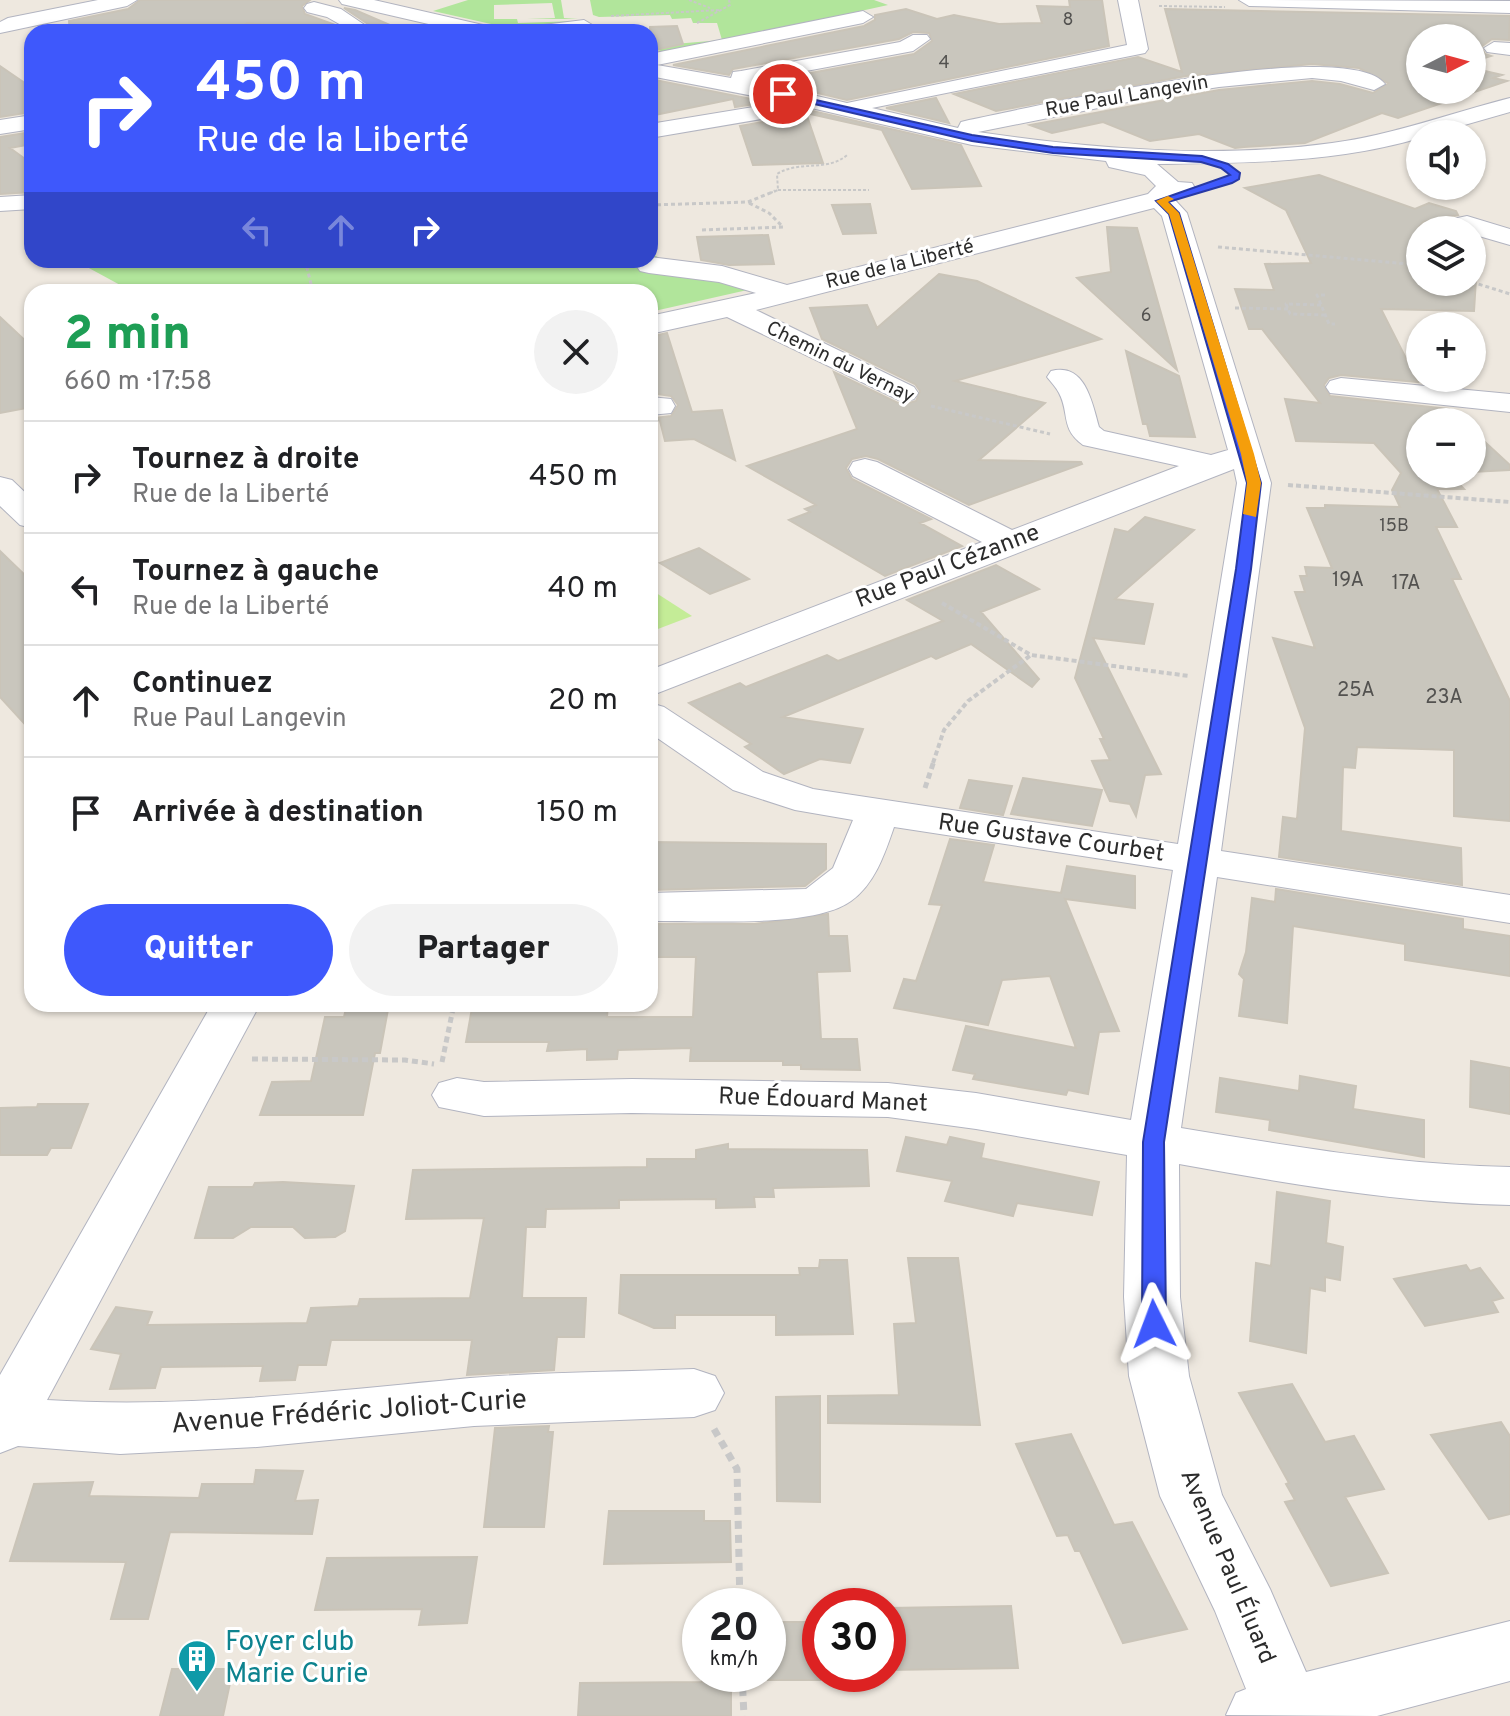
<!DOCTYPE html>
<html lang="fr">
<head>
<meta charset="utf-8">
<style>
  :root { --surface:#fff; --page:#f2f2f2; --text:#202124; --muted:#757577; --line:#e0e0e0; --accent:#3e58fc }
  body { margin:0; font-family:Overpass,sans-serif; background:var(--page); color:var(--text); height:100vh; display:flex; flex-direction:column; font-size:30px; white-space:nowrap }
  * { box-sizing:border-box; margin:0 }
  p { font-size:26px; color:var(--muted) }
  .icon { flex:none; width:44px; height:44px; fill:none; stroke:currentColor; stroke-width:2; stroke-linecap:round; stroke-linejoin:round }
  .map { position:relative; flex:1; overflow:hidden }
  .drawer { position:absolute; left:24px; top:284px; width:634px; height:728px; display:flex; flex-direction:column; background:var(--surface); border-radius:24px; box-shadow:0 2px 6px #0004 }
  .drawer>* { flex:none }
  .hud { position:absolute; left:24px; top:24px; width:634px; height:244px; border-radius:24px; box-shadow:0 2px 6px #0004; background:#3e58fc; color:#fff; overflow:hidden }
  .needle { width:52px; rotate:84deg }
  .tools { position:absolute; left:1406px; top:24px; display:grid; gap:16px }
  .tools a { display:grid; place-items:center; width:80px; height:80px; border-radius:50%; background:var(--surface); box-shadow:0 2px 6px #0004; font-size:40px }
  .speed { position:absolute; left:682px; top:1588px; display:flex; gap:16px; font-size:40px; font-weight:700; text-align:center }
  .speed>* { display:grid; place-content:center; width:104px; height:104px; border-radius:50%; background:var(--surface); box-shadow:0 2px 6px #0004; line-height:1 }
  .speed small { font-size:20px; font-weight:400 }
  .speed .limit { border:12px solid #d22; background:#fff; color:#111 }
  .pin { position:absolute; display:grid; place-items:center; width:68px; height:68px; color:#fff; margin:-34px; border:4px solid #fff; border-radius:50%; box-shadow:0 2px 8px #0007 }
  .me { position:absolute; width:88px; margin:-44px; rotate:357deg; stroke-linejoin:round; filter:drop-shadow(0 0 6px #0008) }
  .turn { display:flex; align-items:center; gap:28px; height:168px; padding:0 40px; font-size:36px }
  .turn .icon { width:104px; height:104px; stroke-width:2.5 }
  .turn b { display:block; font-size:56px; line-height:68px }
  .lanes { display:flex; align-items:center; height:76px; padding:0 40px; background:#0003; justify-content:center; gap:40px; direction:ltr }
  .lanes .off { opacity:.35 }
  .round { display:grid; place-items:center; flex:none; width:84px; height:84px; border-radius:42px; background:var(--page) }
  .summary { display:flex; align-items:center; justify-content:space-between; height:136px; padding:0 40px }
  h1 { font-size:48px; font-weight:800; line-height:60px; color:#1e9e55 }
  .action { display:flex; gap:16px; margin-top:auto; padding:16px 40px }
  .action a { flex:1; height:92px; border-radius:48px; background:var(--accent); color:#fff; font-size:32px; font-weight:800; line-height:92px; text-align:center }
  .action a+a { background:var(--page); color:var(--text) }
  ul { padding:0; list-style:none }
  li { display:flex; align-items:center; gap:24px; height:112px; padding:0 40px; border-top:2px solid var(--line) }
  li div { flex:1 }
  li b { display:block; font-size:30px }
  li em { font-style:normal }
  .map>svg:first-child { display:block }
  .green { fill:#b1e59b }
  .pitch { fill:#c4ec97 }
  .building { fill:#c9c6bd; stroke:#cac4b8; stroke-width:2 }
  .lines { fill:none; stroke-linecap:round; stroke-linejoin:round }
  .minor-casing { stroke:#b2b4c0; stroke-width:2 }
  .path-far4 { stroke:#c8c8c8; stroke-width:2; stroke-dasharray:3 2; stroke-linecap:butt }
  .path-far3 { stroke:#c8c8c8; stroke-width:3; stroke-dasharray:4 3; stroke-linecap:butt }
  .path-far2 { stroke:#c8c8c8; stroke-width:4; stroke-dasharray:5 3; stroke-linecap:butt }
  .path-far1 { stroke:#c8c8c8; stroke-width:5; stroke-dasharray:6 4; stroke-linecap:butt }
  .path { stroke:#c8c8c8; stroke-width:7; stroke-dasharray:8 6; stroke-linecap:butt }
  .minor { fill:#fff; fill-rule:evenodd }
  .route { fill:#3e58fc; stroke:#2839a4; stroke-width:2 }
  .slow { fill:#f59e0b }
  .labels { text-anchor:middle; dominant-baseline:central; stroke-width:6; stroke-linejoin:round; paint-order:stroke }
  .far-number-label { font-size:18px; fill:#535250 }
  .far-street-label { font-size:20px; fill:#2c2c2c; stroke:#fff }
  .number-label { font-size:20px; fill:#535250 }
  .street-label { font-size:24px; fill:#2c2c2c; stroke:#fff }
  .near-street-label { font-size:28px; fill:#2c2c2c; stroke:#fff }
  .near-culture-label { font-size:28px; fill:#0d838f; stroke:#fff; text-anchor:start }
</style>
</head>
<body>
<div class="map">
<svg width="1510" height="1716" viewBox="0 0 1510 1716">
  <rect width="100%" height="100%" fill="#eee8df"/>
  <!-- green -->
  <path class="green" d="M468,0h93l3,18 14,1h-51l28,-1 -3,-15 -58,2v14h23l1,4 60,-2 -56,10 -89,-20z
    M590,0h284l14,5 -217,48 -14,-3 -7,2v-6l72,-6 -5,-17h-24l-2,-5 -19,1 -2,-4 -71,2 -6,-2z
    M650,252l12,8 117,23 -129,29v-20h-517l-57,-31 574,-1z"/>
  <!-- pitch -->
  <path class="pitch" d="M650,589l42,27 -42,16z"/>
  <!-- building -->
  <path class="building" d="M140,0h170l-8,6 3,8 28,10 -9,8h-53l-6,-7 -18,-2 -13,9h-164l-1,-11 59,-12z
    M1069,0h33l7,46 -262,54 -80,-19 147,-27 18,-13 -3,-8 -16,-1 -14,7 -166,30 -4,6 -56,-10 191,-39 11,-6v-5l31,-6 31,10 17,-4 45,9 43,-1 -5,-17 33,1z
    M344,8l11,2 51,22h-36l1,-6z
    M1165,9l345,7 -1,24 -17,-1 -11,8 4,7 6,2 -19,6v-24h-52v52h52v-22l30,7 -9,3 14,3 -109,37 -16,-5 -77,30 -61,4 -9,1 -36,-14 -49,7 -47,-19 -51,11 -22,-8 189,-35 93,-9 28,3 33,9 15,-10 -29,-15 -47,-4 -126,12 -190,35 -42,-17 184,-37 44,15z
    M677,26l6,18 -33,7v-24z
    M0,66l32,22v24l-32,5z
    M650,79l117,23 -32,5 -2,-8 -83,17z
    M936,98l13,25 -63,-15z
    M808,110l153,35 20,41 -69,3 -30,-59 -76,-17 17,50 -70,2 -13,-39 58,-10z
    M32,132v12l-22,4 22,16v28l-32,2v-57z
    M1319,175l96,34 14,-6 27,8 2,4 -35,7 -5,6 2,54h52v-45l6,10 -4,64 -93,-2 37,73 -77,-7 -12,3 -5,7 6,11 119,13 14,13h-43v52h30l14,15h-27l20,38h-21l25,52h-9l58,122v120l-56,-5v-66l-97,-3 -2,21 -12,-1 -2,64 120,17 1,37 -183,-28 4,-40 14,2 8,-91 -32,-90 42,10 -20,-56h10l-5,-16h7l-2,-9 27,1 -25,-60h18v-3l75,2 -8,-17 9,-17 -27,-30 -78,-2 -11,-42 35,4 -58,-74h-13l-14,-40 39,1 -9,-26 46,-1 -25,-53 -41,-22z
    M870,204l6,29 -33,1 -11,-29z
    M1107,227l30,1 40,142 -100,-92 34,-6z
    M768,235l6,29 -45,1 -28,-5 -4,-23z
    M939,274l38,7 124,58 -146,42 90,22 -66,57 102,2 1,2 -113,41 -91,-46 -12,-3 -14,3 -6,9 6,11 79,40 -11,4 42,23 -77,30 -96,-56 21,-8 -5,-3 11,-4 -69,-39 110,-37 -23,-57 68,33 14,-4 4,-10 -5,-7 -93,-45 -12,-31 57,-3 10,23z
    M0,317l32,30v60l-32,6z
    M667,333l25,79 30,-2 13,50 -41,-21 -29,2 -5,-20 -6,-3 17,-2 7,-11 -7,-9 -21,-3v-56z
    M1126,351l53,25 16,61 -45,-1 -3,-12h-4z
    M1472,430l38,35v5l-38,2z
    M1145,517l49,13 -79,69 38,5 -9,40 -51,-6 68,136 -16,1 -9,41 -6,-12 -20,-3 -18,-40 18,-1 -10,-21h4l-29,-61 40,-149 13,3z
    M699,548l50,31 -39,15 -50,-31z
    M0,551l32,31v150l-32,-35z
    M996,565l43,24 -58,23 58,67 -7,8 -61,-43 -35,15 -5,-3 -148,61 80,12 -13,34 -30,-4 -36,15 -39,-27 6,-3 -62,-41 51,-20 6,4 81,-32 11,6 105,-40 -36,-21z
    M1023,778l79,12 -10,36 -81,-12z
    M969,780l43,6 -9,29 -43,-7z
    M950,839l44,6 -11,37 78,11 6,-27 68,10v32l-70,-9 54,132 -20,1 -11,62 -20,-4 -2,5 -93,-16 2,-5 -22,-4 13,-44 110,22 -26,-72 -48,4 -14,45 -94,-17 10,-29 12,2 26,-76 -13,-1z
    M650,842l176,2v25l-21,17 -155,4z
    M1276,889l187,30v10l47,7v40l-105,-16v-16l-112,-18 -6,97 -48,-7 5,-37 -5,-5 7,-22 6,-54 23,4z
    M828,914l1,22h18l3,35 -33,1 4,67h36l3,31 -59,-1v-4h-18v-4h-93l1,-13 -73,2 -1,9 -30,1v-11l-40,2 2,-9h-83l6,-34h81l1,-4h54l-1,13h86l3,-60h-46v-33h105z
    M347,1004h42l-9,49h-5l-12,62h-103l12,-33 39,-1 14,-64h19z
    M1471,1061l39,7v46l-40,-7z
    M1300,1076l56,10 -3,23 71,11v37l-155,-27 1,-10 -54,-8 4,-34 79,13z
    M38,1104h50l-17,44h-20l-4,7h-47v-47l37,-1z
    M906,1137l41,8 3,-8 34,7 -3,14 118,24 -7,33 -75,-12 -4,13 -68,-15 7,-20 -55,-10z
    M728,1144v5l139,1 2,36 -96,2 1,9h-20l1,10 -39,1v-9l-97,1v8l-73,1 -1,18h-19l-4,71h64l-2,39h-27l-3,33 -87,5 5,-35h-141l-5,25h-28l-3,15 -35,1 3,-15 -102,1 -6,21 -45,1 11,-35 -30,-5 25,-42 36,5 -5,13 160,-2 4,-15 47,-2 2,-7 110,-1 14,-80 -78,1 7,-49 234,-3v-8h49v-9z
    M283,1182l71,4 -9,45 -10,6 -30,1 -12,-11h-42l-18,11h-38l14,-51h44l2,-4z
    M1277,1192l53,9 -4,42 17,4 -3,33 -15,-3v14l-15,-3 -4,65 -56,-12 6,-78 15,3z
    M908,1258h50l22,167 -152,-2v-27l71,-1 -5,-71 22,-1z
    M820,1260h27l6,74 -77,1v-20h-101v13h-21l-35,-15 2,-38h179l-1,-7h20z
    M1466,1265l4,6 10,-3 23,30 -11,3 6,11 -73,14 -31,-47z
    M1292,1384l33,58 29,-6 30,53 -39,8 43,76 -57,13 -46,-84 10,-2 -9,-16 3,-1 -50,-90z
    M820,1396v106l-43,-1 -1,-104z
    M1501,1422l9,14v78l-21,5 -58,-84z
    M549,1426l-1,6h5l-9,95h-60l11,-99z
    M1071,1434l43,91 18,-3 55,107 -64,14 -43,-92h-5l-7,-16 -11,1 -41,-92z
    M256,1470l47,1 -8,30 23,-1 -6,34 -142,-2 -22,87h-37l15,-57 -116,-1 24,-77 59,-2 -4,14 110,2 3,-14h52z
    M609,1511h95v10h26l1,41 -127,2z
    M477,1557l-10,66 -48,2 3,-16 -107,1 12,-52z
    M1011,1606l7,62 -130,2v-62z
    M768,1622h52v58h-52z
    M172,1669h61l-10,47h-63z
    M702,1674h29v42h-153l2,-33 122,-1z"/>
  <g class="lines">
    <defs>
      <path id="minor" d="M98,0h39l-10,6 -127,27v-11l8,-4z
        M339,0h35l122,28 3,4h-36l-121,-28z
        M1118,0h20l10,49 -3,4 -273,55 86,20 3,-6 8,-2c64,-13 377,-85 416,-36l-11,6 -33,-9 -29,-3 -93,9 -71,11 -170,34c116,17 237,27 354,11 61,-8 119,-30 178,-45v14l-77,22h-13v4c-85,25 -174,25 -263,26l21,18 14,1 3,5 -3,5 -17,7 12,13 84,270 -50,368 289,44v28l-293,-46 -36,251c109,18 218,37 329,39v38c-111,-2 -221,-21 -331,-41l1,133 9,79 33,119 48,94 36,83 204,-51v60l-133,35 -151,-1 10,-22 10,-4 -31,-78 -55,-115 -31,-120 -5,-79 3,-142 -151,-26 -88,-12 -256,-4 -148,3 -45,-9 -7,-12 7,-12 18,-5 27,4 148,-3 256,4 88,10 155,27 42,-250 -279,-43c-9,26 -19,57 -43,74 -38,28 -151,19 -201,20v-28l156,-4 27,-21 20,-48 -58,-10 -62,-20 -83,-57v-30l14,4 99,65 50,17 365,55 59,-361 -3,-14 -584,227v-26l332,-128 -129,-66 -4,-7 4,-7 12,-3 12,3 135,68 167,-64 -96,-21c-23,-17 -13,-31 -24,-52 -3,-6 -8,-11 -12,-16l4,-6c34,-9 41,31 48,56l5,4 107,24 17,-5 -66,-234 -8,-8 -398,102 158,77 4,6 -4,6 -11,3 -176,-85 -77,17v-18l106,-23 -37,-11 -70,-9 -9,-2 -4,-6 3,-5h11v-3l72,9 65,19 361,-91 8,-8 -11,-11 -36,-8 -3,-6 -134,-16 -165,-38 -10,6 -147,25v-14l134,-22 -134,-26v-22l213,-43 10,6 -10,6 -206,42 74,13 2,-6 8,-1 159,-29 13,-7h14l3,4 -17,12 -161,30 95,22 280,-58z
        M1239,0l271,1v12l-261,-7z
        M314,2l27,7 28,19 -3,4h-39l3,-4 11,-3 -14,-8 -20,-5 -3,-4 3,-4z
        M584,20l10,6 -3,4 -66,2 10,-6z
        M247,26l18,2 3,4h-31z
        M1494,42l16,1v12l-23,-3 -3,-4z
        M32,115v14l-32,5v-14z
        M32,195v14l-32,2v-14z
        M1467,216l43,13v16l-38,-11v-4h-52l4,-5z
        M1341,378l169,16v18l-180,-19 -4,-6 4,-6z
        M650,397l21,2 4,7 -4,7 -21,2z
        M0,477l12,3 20,19v29l-12,-3 -20,-19z
        M212,1004h48l-213,396c142,9 282,-9 423,-22 74,-6 150,-6 224,-9l21,7 9,17 -9,17 -21,7 -220,9 -217,21 -137,7 -102,-8 -18,7v-78z"/>
    </defs>
    <!-- minor casing -->
    <use href="#minor" class="minor-casing"/>
    <!-- path-far4 -->
    <path class="path-far4" d="M689,0l21,8
      M1159,6l66,1
      M611,16l108,-6
      M697,23l33,-18 -1,-5
      M778,190h91
      M770,193l8,-3 -1,-16c22,-14 51,-2 70,-19"/>
    <!-- path-far3 -->
    <path class="path-far3" d="M650,205l98,-3 27,-11
      M702,230l81,-3 -14,-14 -20,-10
      M1218,247l202,18
      M305,260l8,32
      M1472,282l38,12
      M1325,295h-8l12,29h6
      M1321,305l-35,-1 4,10 35,1
      M1235,308l53,1
      M931,406l119,28"/>
    <!-- path-far2 -->
    <path class="path-far2" d="M1288,485l222,17
      M942,603l89,52 158,21
      M933,763l11,-33 24,-29 63,-46"/>
    <!-- path-far1 -->
    <path class="path-far1" d="M925,788l9,-27
      M252,1059l153,1 29,4
      M442,1062l12,-58"/>
    <!-- path -->
    <path class="path" d="M714,1429l23,40 3,137
      M742,1674l2,42"/>
    <!-- minor -->
    <use href="#minor" class="minor"/>
  </g>
  <!-- route -->
  <path class="route" d="M780,92l192,43 81,12 149,9 26,8 12,9 -1,6 -7,4 -64,19 11,11 82,270 -10,86 -87,573 2,182 -3,6 -9,3 -8,-3 -4,-6 1,-182 93,-573 11,-86 -78,-269 -13,-13 74,-26 -9,-7 -20,-6 -148,-9 -81,-12 -192,-45z"/>
  <!-- slow -->
  <path class="slow" d="M1168,196l6,3 -6,3 11,11 75,241 7,29 -5,34 -13,-3 4,-31 -6,-29 -72,-240 -13,-13z"/>
  <!-- icons -->
  <defs>
    <symbol id="building-pin" viewBox="-11 -11 22 30"><path d="M0 17L-7.5 6A9.5 9.5 0 1 1 7.5 6Z" fill="#0f9aa8" stroke="#fff"/><path d="M-4-6H4V6H1V3H-1V6H-4ZM-2.5-4.3h1.7v1.8h-1.7ZM.8-4.3h1.7v1.8H.8ZM-2.5-1h1.7V.8h-1.7ZM.8-1h1.7V.8H.8Z" fill="#fff"/></symbol>
  </defs>
  <g fill-rule="evenodd">
    <use href="#building-pin" x="175" y="1637" width="44" height="60"/>
  </g>
  <g class="labels">
    <!-- far-number labels -->
    <g class="far-number-label">
      <text x="1068" y="20">8</text>
      <text x="944" y="63">4</text>
      <text x="1146" y="316">6</text>
      <text x="1394" y="526">15B</text>
    </g>
    <!-- far-street labels -->
    <g class="far-street-label">
      <text transform="translate(1127 97) rotate(-10)">Rue Paul Langevin</text>
      <text transform="translate(900 265) rotate(-14)">Rue de la Liberté</text>
      <text transform="translate(840 363) rotate(26)">Chemin du Vernay</text>
    </g>
    <!-- number labels -->
    <g class="number-label">
      <text x="1348" y="581">19A</text>
      <text x="1406" y="584">17A</text>
      <text x="1356" y="691">25A</text>
      <text x="1444" y="698">23A</text>
    </g>
    <!-- street labels -->
    <g class="street-label">
      <text transform="translate(948 567) rotate(-21)">Rue Paul Cézanne</text>
      <text transform="translate(1051 839) rotate(8)">Rue Gustave Courbet</text>
      <text transform="translate(823 1101) rotate(2)">Rue Édouard Manet</text>
      <text transform="translate(1227 1567) rotate(67)">Avenue Paul Éluard</text>
    </g>
    <!-- near-street labels -->
    <g class="near-street-label">
      <text transform="translate(349 1413) rotate(-4)">Avenue Frédéric Joliot-Curie</text>
    </g>
    <!-- near-culture labels -->
    <g class="near-culture-label">
      <text x="225" y="1643">Foyer club<tspan x="225" dy="32">Marie Curie</tspan></text>
    </g>
  </g>
</svg>
<div class="tools">
<a><svg class="needle" viewBox="-14 -14 28 28"><path d="M0-13l5 13h-10z" fill="#e53935"/><path d="M0 13l5-13h-10z" fill="#757577"/></svg></a>
<a><svg class="icon" aria-label="sound" viewBox="0 0 24 24"><path d="M4 9h4l5-4v14l-5-4H4zM17 9q2 3 0 6"/></svg></a>
<a><svg class="icon" aria-label="layers" viewBox="0 0 24 24"><path d="M12 4l9 5-9 5-9-5zM3 14l9 5 9-5"/></svg></a>
<a>+</a>
<a>−</a>
</div>
<div class="speed"><div>20<small>km/h</small></div><div class="limit">30</div></div>
<div class="pin" style="left:783px;top:94px;background:#d93025"><svg class="icon" aria-label="arrive" viewBox="0 0 24 24"><path d="M6 21V4h12l-3 4 3 4H6"/></svg></div>
<svg class="me" style="left:1154px;top:1324px" viewBox="-20 -20 40 40"><path d="M0-17L14 15 0 8-14 15z" fill="#3e58fc" stroke="#fff" stroke-width="4"/></svg>
<div class="hud">
<div class="turn"><svg class="icon" aria-label="right" viewBox="0 0 24 24"><path d="M7 20v-9h11M14 6l5 5-5 5"/></svg><div><b>450 m</b>Rue de la Liberté</div></div>
<div class="lanes"><svg class="icon off" aria-label="left" viewBox="0 0 24 24"><path d="M17 20v-9H6M10 6l-5 5 5 5"/></svg><svg class="icon off" aria-label="ahead" viewBox="0 0 24 24"><path d="M12 20V5M6 11l6-6 6 6"/></svg><svg class="icon" aria-label="right" viewBox="0 0 24 24"><path d="M7 20v-9h11M14 6l5 5-5 5"/></svg></div>
</div>
<section class="drawer">
<div class="summary"><div><h1>2 min</h1><p>660 m · 17:58</p></div><a class="round"><svg class="icon" aria-label="close" viewBox="0 0 24 24"><path d="M6 6l12 12M18 6L6 18"/></svg></a></div>
<ul>
<li><svg class="icon" aria-label="right" viewBox="0 0 24 24"><path d="M7 20v-9h11M14 6l5 5-5 5"/></svg><div><b>Tournez à droite</b><p>Rue de la Liberté</p></div><em>450 m</em></li>
<li><svg class="icon" aria-label="left" viewBox="0 0 24 24"><path d="M17 20v-9H6M10 6l-5 5 5 5"/></svg><div><b>Tournez à gauche</b><p>Rue de la Liberté</p></div><em>40 m</em></li>
<li><svg class="icon" aria-label="ahead" viewBox="0 0 24 24"><path d="M12 20V5M6 11l6-6 6 6"/></svg><div><b>Continuez</b><p>Rue Paul Langevin</p></div><em>20 m</em></li>
<li><svg class="icon" aria-label="arrive" viewBox="0 0 24 24"><path d="M6 21V4h12l-3 4 3 4H6"/></svg><div><b>Arrivée à destination</b></div><em>150 m</em></li>
</ul>
<div class="action"><a>Quitter</a><a>Partager</a></div>
</section>
</div>
</body>
</html>
